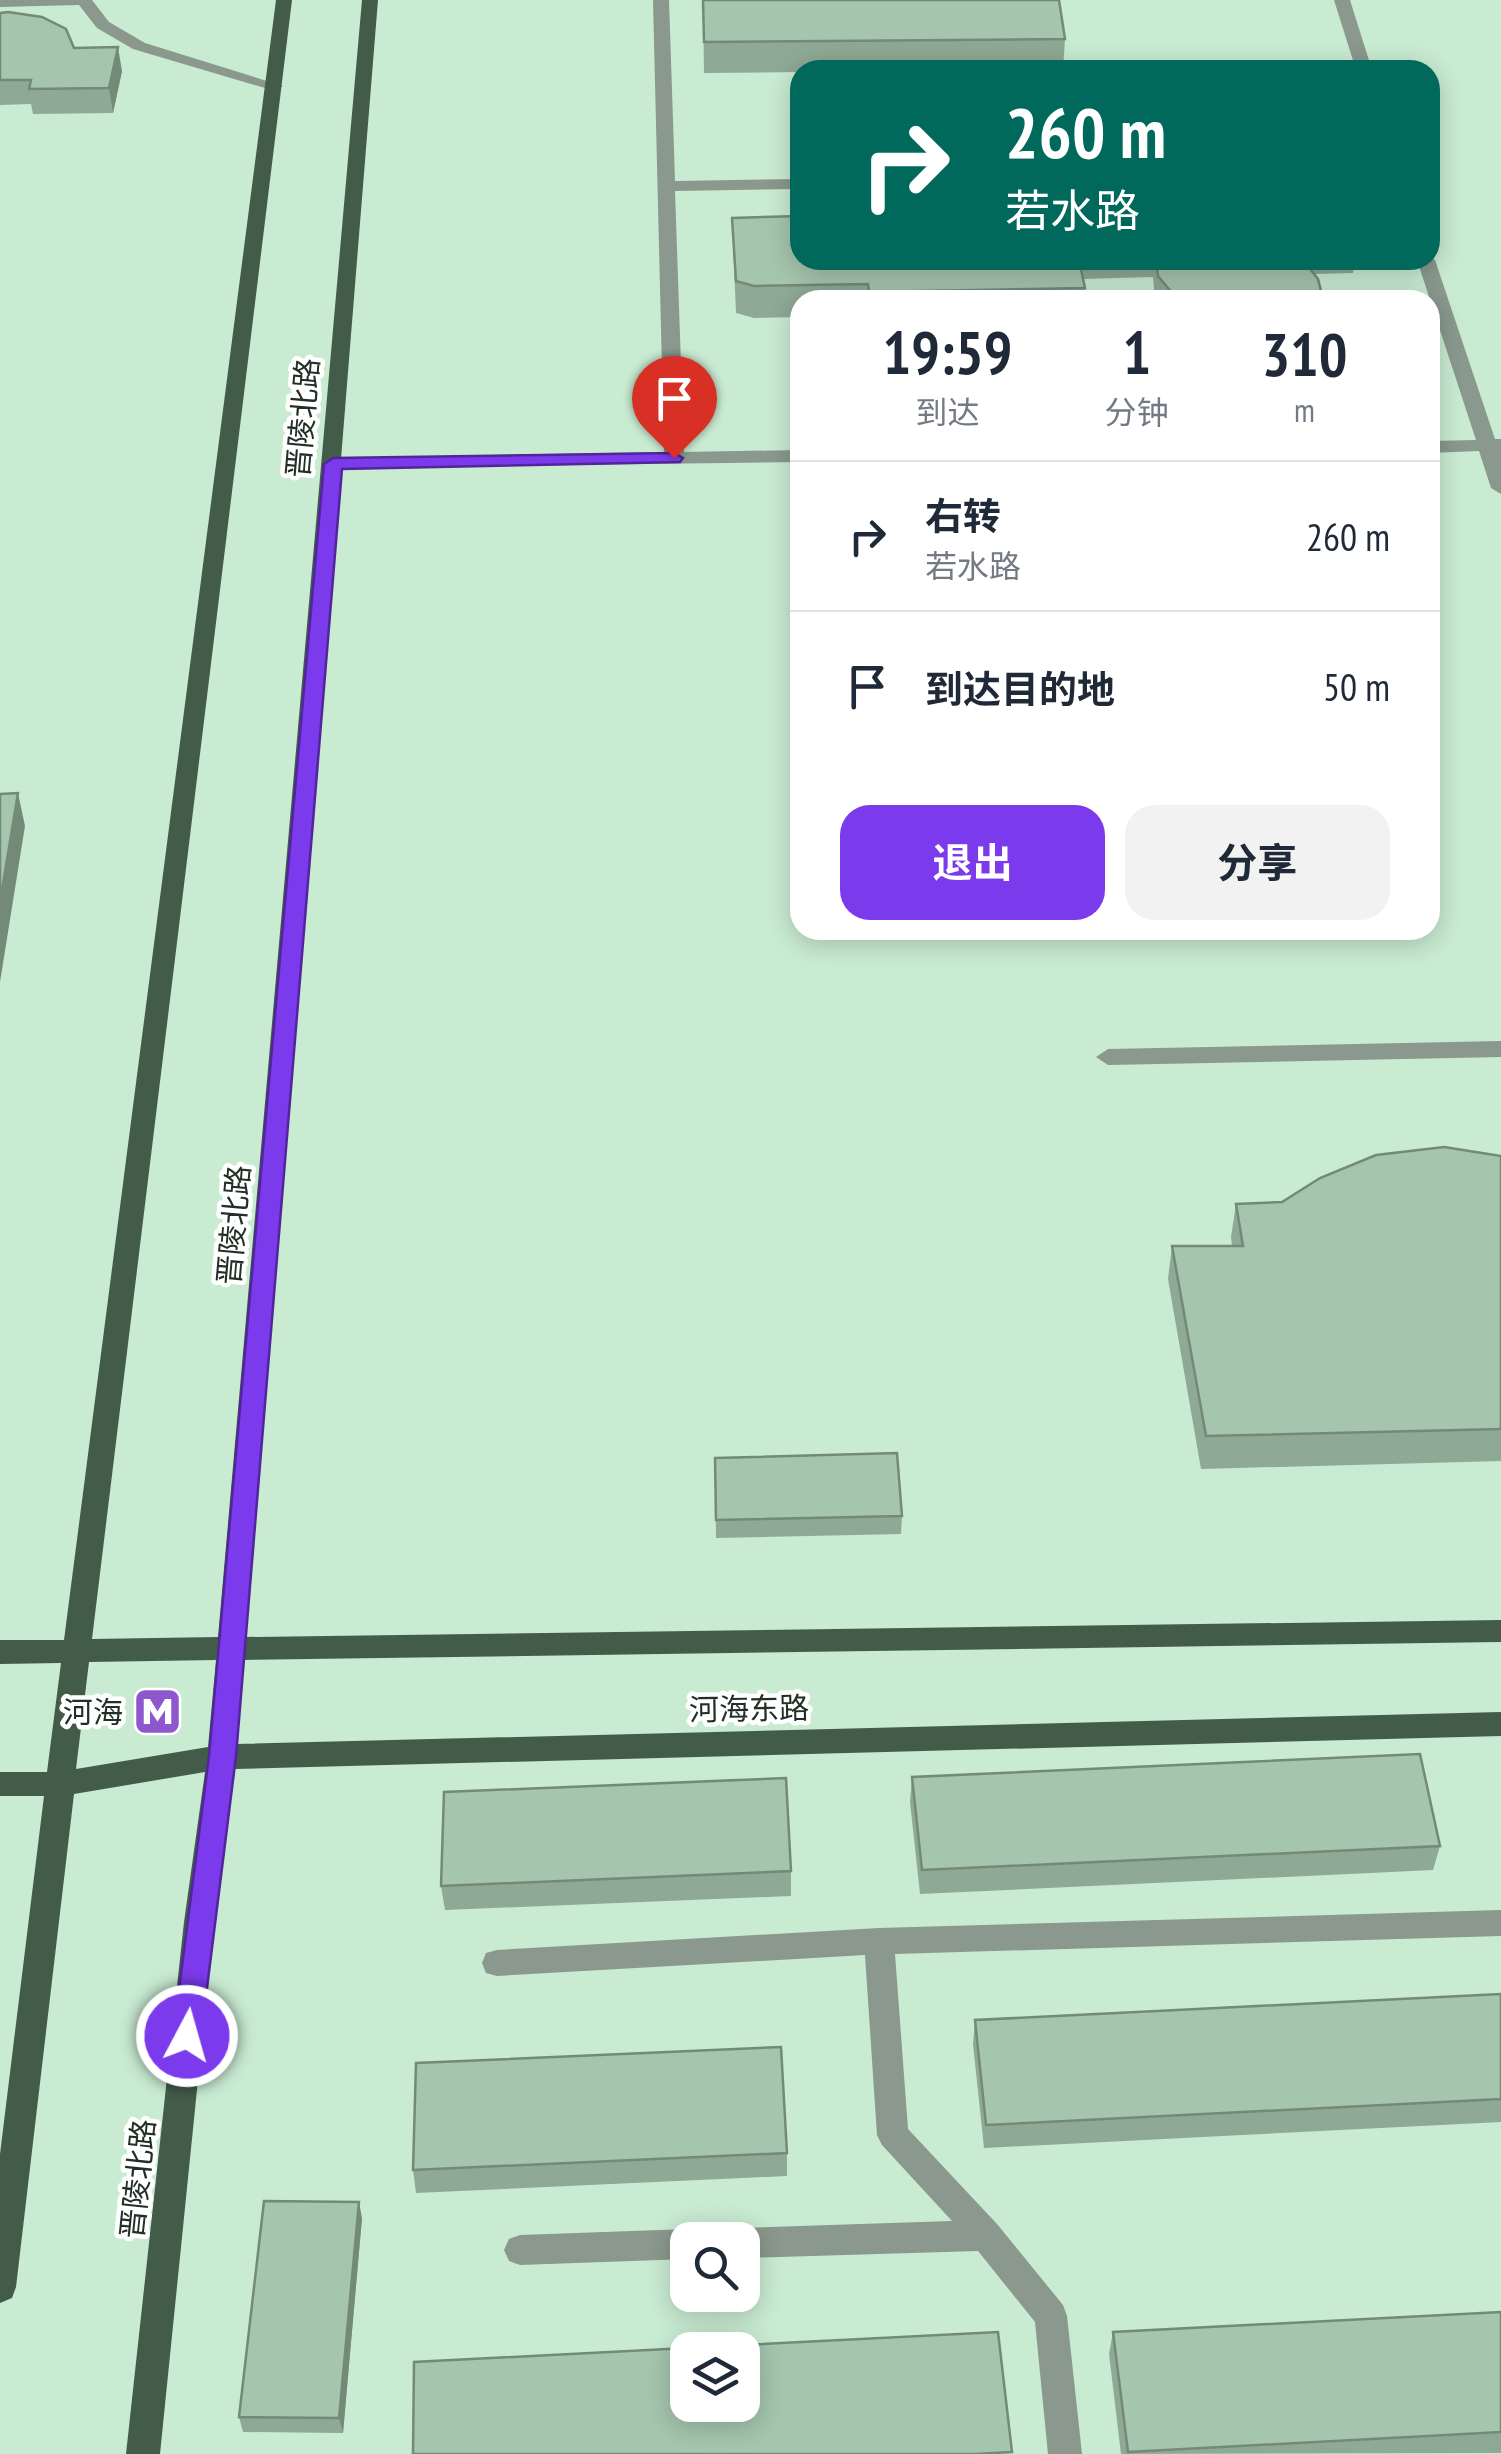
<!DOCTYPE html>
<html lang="zh">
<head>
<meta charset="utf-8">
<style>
  :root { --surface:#fff; --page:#f2f2f3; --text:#1f2937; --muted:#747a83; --line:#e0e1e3; --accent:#7c3aed }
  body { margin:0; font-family:"PT Sans Narrow","Noto Sans SC",sans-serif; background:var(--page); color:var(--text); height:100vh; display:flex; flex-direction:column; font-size:38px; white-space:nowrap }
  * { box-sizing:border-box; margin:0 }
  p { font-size:32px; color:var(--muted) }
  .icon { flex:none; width:55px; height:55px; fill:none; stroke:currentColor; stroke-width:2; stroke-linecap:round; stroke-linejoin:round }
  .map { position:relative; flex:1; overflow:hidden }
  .details { position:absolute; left:790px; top:290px; width:650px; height:650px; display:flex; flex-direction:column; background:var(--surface); border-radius:30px; box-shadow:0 5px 25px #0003 }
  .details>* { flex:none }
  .banner { position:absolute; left:790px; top:60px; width:650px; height:210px; border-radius:30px; box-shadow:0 5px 25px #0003; background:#00695c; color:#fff; overflow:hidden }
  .fabs { position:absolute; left:670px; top:2222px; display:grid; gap:20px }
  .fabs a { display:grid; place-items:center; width:90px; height:90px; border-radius:20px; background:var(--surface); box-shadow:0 5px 25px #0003; font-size:50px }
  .pin { position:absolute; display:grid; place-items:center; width:85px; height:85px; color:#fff; margin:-102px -42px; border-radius:50% 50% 50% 0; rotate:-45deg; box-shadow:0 0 10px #0007 }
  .pin .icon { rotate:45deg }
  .me { position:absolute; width:110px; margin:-55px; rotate:6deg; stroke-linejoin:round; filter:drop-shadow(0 0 8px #0008) }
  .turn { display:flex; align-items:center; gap:35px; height:210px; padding:0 50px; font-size:45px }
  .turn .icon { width:130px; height:130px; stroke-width:2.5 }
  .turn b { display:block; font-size:70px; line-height:85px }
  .eta { display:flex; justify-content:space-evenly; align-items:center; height:170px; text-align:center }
  .eta b { font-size:60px; font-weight:700; line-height:70px }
  .action { display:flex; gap:20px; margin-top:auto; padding:20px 50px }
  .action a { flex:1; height:115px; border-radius:30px; background:var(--accent); color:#fff; font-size:40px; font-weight:700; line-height:115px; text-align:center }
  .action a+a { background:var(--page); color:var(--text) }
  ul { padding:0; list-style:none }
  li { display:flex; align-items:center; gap:30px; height:150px; padding:0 50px; border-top:2px solid var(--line) }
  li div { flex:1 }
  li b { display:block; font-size:38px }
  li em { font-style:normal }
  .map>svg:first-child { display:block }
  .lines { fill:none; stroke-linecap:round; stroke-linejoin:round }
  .minor { fill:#8a988d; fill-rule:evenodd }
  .major { fill:#435c4a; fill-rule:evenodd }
  .wall { fill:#8ea995 }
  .shaded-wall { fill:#748a79 }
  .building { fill:#a5c5ad; stroke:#748a79; stroke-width:2.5; fill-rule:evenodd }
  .route { fill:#7c3aed; stroke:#51269a; stroke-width:2.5 }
  .labels { text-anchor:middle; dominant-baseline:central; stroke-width:9; stroke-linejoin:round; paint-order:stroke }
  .street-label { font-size:30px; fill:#222f26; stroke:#fff }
  .poi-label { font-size:30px; fill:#222f26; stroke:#fff; text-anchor:end }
</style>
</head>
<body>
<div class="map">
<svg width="1501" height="2454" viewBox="0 0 1501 2454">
  <rect width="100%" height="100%" fill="#c9ebd2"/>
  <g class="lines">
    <!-- minor -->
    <path class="minor" d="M0,0h92l17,22 36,21 138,43 -8,5 -142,-42 -36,-21 -18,-23 -79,2z
      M653,0h16l6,181 125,-2v10l-125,2 9,261 116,-2v12l-474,6v-8l7,-2 331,-6z
      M1334,0h16l22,70h-16z
      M1430,256l5,4 60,179h6v55l-10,-6 -12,-37 -49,2v-12l46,-1 -59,-180h13z
      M1501,1041v16l-393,8 -12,-8 12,-8z
      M1501,1910v26l-606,18 13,175 89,95 66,81 4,11 15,138h-34l-13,-132 -57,-71 -236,7v-18h-15l4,-8 11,-4 210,-7 -70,-76 -5,-10 -12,-180 -368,21 -11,-3 -4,-10 4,-10 11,-3 382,-22z
      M688,2229l11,4 3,7h-14v19l-168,6 -11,-4 -5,-11 5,-11 11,-4z"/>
    <!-- major -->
    <path class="major" d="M276,0h16l-200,1639 126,-2 144,-1637h16l-132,1637 1255,-17v22l-1257,18 -7,84 1264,-32v24l-1266,33 -21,153 -54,532h-34l58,-532 21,-150 -131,22 -58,493 -4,11 -12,5v-149l44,-358h-44v-24h47l14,-109 -61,1v-24h64zM216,1660l-8,87 -132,22 13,-107z"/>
  </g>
  <!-- wall -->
  <path class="wall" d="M703,0l362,39 -2,31h-263v2l-96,1z
    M0,13l122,58 -9,42 -80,1 -2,-10 -31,1z
    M732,218l68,42h555l-2,13 -39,1 8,26h-167l-2,-23 -70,2 2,9 -1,12h-284v17l-46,1 -18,-5z
    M1501,1156v305l-300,8 -33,-190 4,-33h60l-1,-9 5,-33 46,-2z
    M715,1458l187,58 -1,18 -185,4z
    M912,1777l528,69 -7,24 -513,24 -10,-92z
    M791,1871v25l-346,14 -4,-24z
    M1501,1994v128l-517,26 -11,-104 2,-24z
    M787,2153v23l-371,17 -3,-23z
    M362,2218l-19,215 -100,-1 -4,-15z
    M1501,2312v141l-380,1 -12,-100 4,-22z"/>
  <!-- shaded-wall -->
  <path class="shaded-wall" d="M118,47l4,24 -9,42 -4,-25z
    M18,793l7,33 -25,156v-80z
    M359,2202l3,16 -19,215 -4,-15z"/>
  <!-- building -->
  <path class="building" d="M703,0h356l6,39 -361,3z
    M8,12l34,5 24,12 8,19 44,-1 -9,41 -80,1 2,-9h-31v-67z
    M800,216v44h279l6,28 -216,4 -1,-8 -114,2 -18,-5 -4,-63z
    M1156,260h147l15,19 5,20 -145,1 -20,-24z
    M18,793l-18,109v-108z
    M1444,1147l57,9v273l-295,7 -34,-190h71l-7,-42 46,-2 38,-24 56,-23z
    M897,1453l5,63 -186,4 -1,-62z
    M1420,1754l20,92 -518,24 -10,-93z
    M786,1778l5,93 -350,15 3,-94z
    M1501,1994v105l-515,26 -11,-105z
    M781,2047l6,106 -374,17 3,-107z
    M264,2201l95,1 -20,216 -100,-1z
    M1501,2312v120l-373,20 -15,-120z
    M998,2332l14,120 -37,2h-562l1,-92zM688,2350h54v55h-54z"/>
  <!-- route -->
  <path class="route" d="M674,453l9,5 -3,4 -338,7 -106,1287 -35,280 -4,9 -10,4 -10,-4 -4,-9 36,-280 115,-1292 9,-6z"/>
  <!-- icons -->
  <defs>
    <symbol id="metro-square" viewBox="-11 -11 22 22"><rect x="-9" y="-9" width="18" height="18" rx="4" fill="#8f57ce" stroke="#fff"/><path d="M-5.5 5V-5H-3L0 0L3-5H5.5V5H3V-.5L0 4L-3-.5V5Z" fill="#fff"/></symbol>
  </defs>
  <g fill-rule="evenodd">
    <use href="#metro-square" x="130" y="1684" width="55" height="55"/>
  </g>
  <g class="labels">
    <!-- street labels -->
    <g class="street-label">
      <text transform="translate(302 418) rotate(-85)">晋陵北路</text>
      <text transform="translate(233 1225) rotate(-85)">晋陵北路</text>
      <text transform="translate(749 1708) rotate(-1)">河海东路</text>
      <text transform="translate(137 2179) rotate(-84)">晋陵北路</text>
    </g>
    <!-- poi labels -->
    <g class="poi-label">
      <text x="123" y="1711">河海</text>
    </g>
  </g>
</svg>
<div class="fabs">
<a><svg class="icon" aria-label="search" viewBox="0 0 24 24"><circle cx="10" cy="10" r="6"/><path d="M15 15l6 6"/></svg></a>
<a><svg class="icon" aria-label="layers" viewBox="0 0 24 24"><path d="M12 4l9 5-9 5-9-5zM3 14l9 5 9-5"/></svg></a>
</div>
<div class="pin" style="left:674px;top:458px;background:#d93025"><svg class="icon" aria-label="arrive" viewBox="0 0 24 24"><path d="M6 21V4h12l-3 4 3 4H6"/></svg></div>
<svg class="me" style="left:187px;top:2036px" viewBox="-20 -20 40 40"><circle r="17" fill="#7c3aed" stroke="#fff" stroke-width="3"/><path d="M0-11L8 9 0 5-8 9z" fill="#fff"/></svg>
<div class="banner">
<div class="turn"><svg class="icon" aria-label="right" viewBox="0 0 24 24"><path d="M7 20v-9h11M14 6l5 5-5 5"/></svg><div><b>260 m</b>若水路</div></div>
</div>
<section class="details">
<div class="eta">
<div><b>19:59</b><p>到达</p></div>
<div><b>1</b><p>分钟</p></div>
<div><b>310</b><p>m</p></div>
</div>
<ul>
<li><svg class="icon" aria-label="right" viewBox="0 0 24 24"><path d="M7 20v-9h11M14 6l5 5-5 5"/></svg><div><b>右转</b><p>若水路</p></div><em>260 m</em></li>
<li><svg class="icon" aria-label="arrive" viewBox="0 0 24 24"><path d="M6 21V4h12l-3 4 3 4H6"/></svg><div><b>到达目的地</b></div><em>50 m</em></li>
</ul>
<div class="action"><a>退出</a><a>分享</a></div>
</section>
</div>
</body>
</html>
